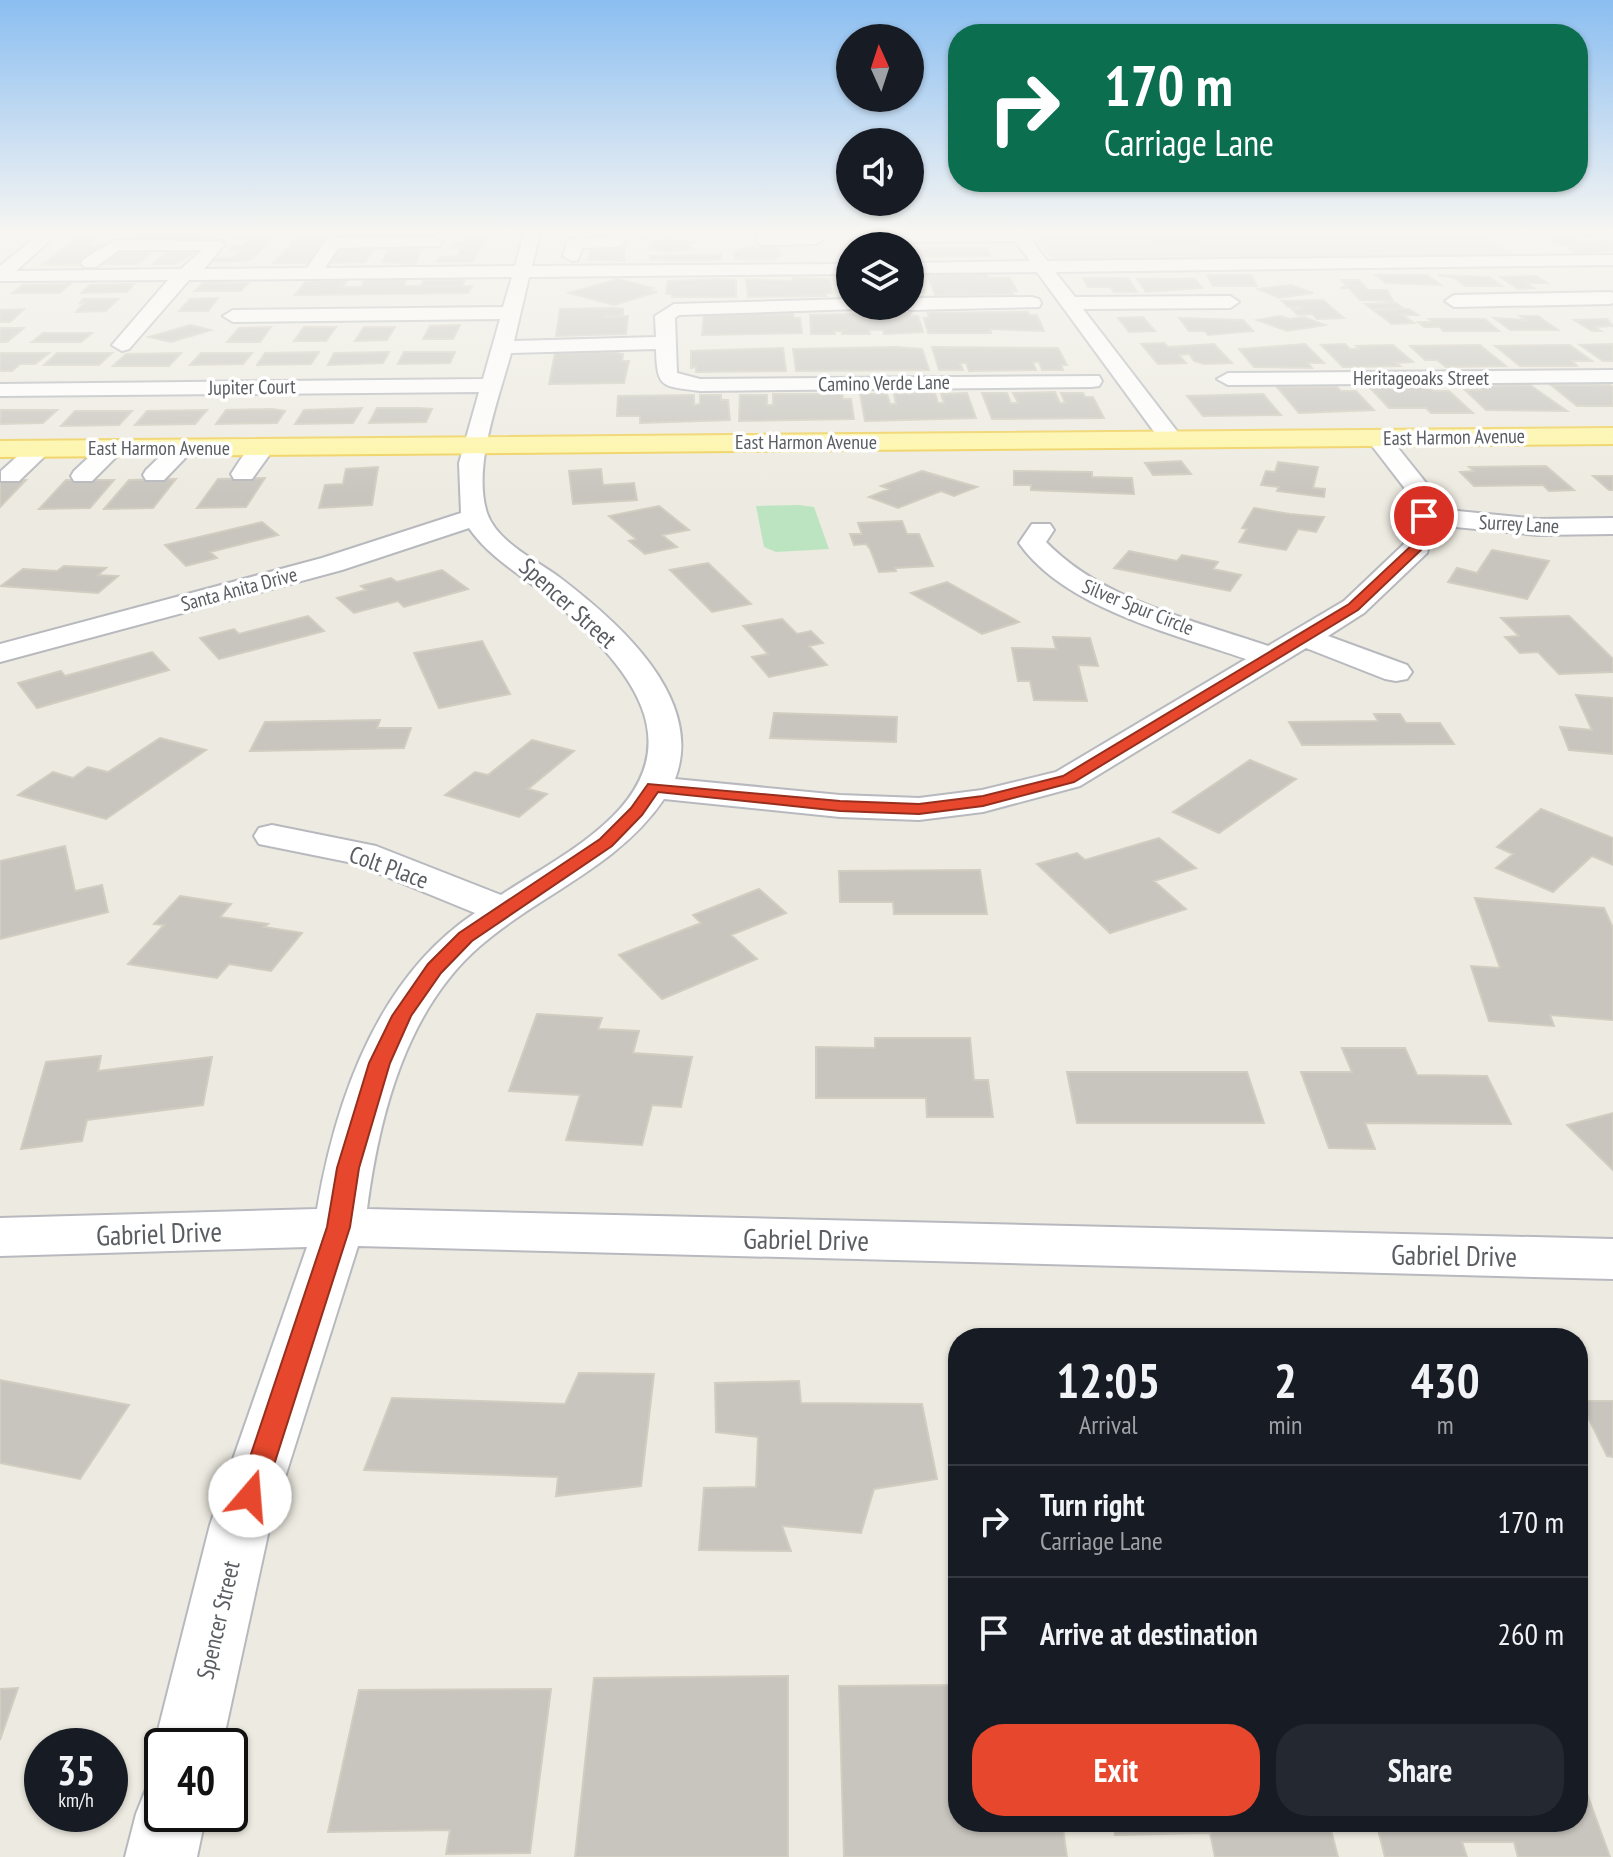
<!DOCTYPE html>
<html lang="en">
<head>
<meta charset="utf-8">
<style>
  :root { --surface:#171b24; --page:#242831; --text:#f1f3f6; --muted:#9ea1a6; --line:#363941; --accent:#e7482d }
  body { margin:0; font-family:"PT Sans Narrow",sans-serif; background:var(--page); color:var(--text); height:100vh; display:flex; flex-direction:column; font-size:30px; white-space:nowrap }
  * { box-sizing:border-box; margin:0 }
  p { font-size:26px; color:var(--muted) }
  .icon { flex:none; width:44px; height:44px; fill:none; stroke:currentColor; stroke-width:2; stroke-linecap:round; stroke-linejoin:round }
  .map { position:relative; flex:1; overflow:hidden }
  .side { position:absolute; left:948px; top:1328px; width:640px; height:504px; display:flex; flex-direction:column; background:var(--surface); border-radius:32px; box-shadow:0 2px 6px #0004 }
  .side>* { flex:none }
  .banner { position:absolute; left:948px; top:24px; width:640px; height:168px; border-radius:32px; box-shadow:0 2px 6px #0004; background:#0b6e4f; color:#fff; overflow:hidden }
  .needle { width:52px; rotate:357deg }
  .buttons { position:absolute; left:836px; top:24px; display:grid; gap:16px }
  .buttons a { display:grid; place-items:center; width:88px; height:88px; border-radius:50%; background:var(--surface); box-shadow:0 2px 6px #0004; font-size:40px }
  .speed { position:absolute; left:24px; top:1728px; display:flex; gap:16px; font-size:40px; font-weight:700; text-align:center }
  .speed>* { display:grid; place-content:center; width:104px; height:104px; border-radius:50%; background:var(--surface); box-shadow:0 2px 6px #0004; line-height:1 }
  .speed small { font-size:20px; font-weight:400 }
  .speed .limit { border:4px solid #111; border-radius:12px; background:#fff; color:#111 }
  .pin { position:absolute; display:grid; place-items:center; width:68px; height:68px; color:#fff; margin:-34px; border:4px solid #fff; border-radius:50%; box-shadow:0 2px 8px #0007 }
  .me { position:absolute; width:88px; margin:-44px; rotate:18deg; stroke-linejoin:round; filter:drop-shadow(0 0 6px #0008) }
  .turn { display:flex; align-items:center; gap:28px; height:168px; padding:0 24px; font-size:36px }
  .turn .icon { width:104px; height:104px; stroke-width:2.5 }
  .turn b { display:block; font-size:56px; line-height:68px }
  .eta { display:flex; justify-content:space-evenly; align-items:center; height:136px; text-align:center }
  .eta b { font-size:48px; font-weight:800; line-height:56px }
  .action { display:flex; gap:16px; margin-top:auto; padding:16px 24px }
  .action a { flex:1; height:92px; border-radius:32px; background:var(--accent); color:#fff; font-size:32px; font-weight:800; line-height:92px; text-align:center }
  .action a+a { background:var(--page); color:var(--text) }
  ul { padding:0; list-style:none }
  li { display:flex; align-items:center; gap:24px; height:112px; padding:0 24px; border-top:2px solid var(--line) }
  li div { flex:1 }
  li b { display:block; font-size:30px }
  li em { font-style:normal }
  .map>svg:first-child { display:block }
  .education { fill:#dddacf }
  .green { fill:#bde4c0 }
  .building { fill:#c8c5be; stroke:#d1cdc0; stroke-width:2 }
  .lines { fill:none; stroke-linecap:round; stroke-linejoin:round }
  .minor-casing { stroke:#b7b9be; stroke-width:4 }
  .major-casing { stroke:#f0d057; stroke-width:4 }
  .path { stroke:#96c3a5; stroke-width:2; stroke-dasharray:4 2; stroke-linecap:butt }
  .minor { fill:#fff; fill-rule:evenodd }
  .major { fill:#fef6a5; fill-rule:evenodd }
  .route { fill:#e7482d; stroke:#962f1d; stroke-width:2 }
  .labels { text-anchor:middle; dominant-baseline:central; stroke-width:7; stroke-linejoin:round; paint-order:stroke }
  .far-street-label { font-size:20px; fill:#5a5d62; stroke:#fff }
  .street-label { font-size:24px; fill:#5a5d62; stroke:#fff }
  .near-street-label { font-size:28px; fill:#5a5d62; stroke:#fff }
</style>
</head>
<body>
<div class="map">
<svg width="1613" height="1857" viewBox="0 0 1613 1857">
  <rect width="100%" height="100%" fill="#edebe1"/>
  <!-- education -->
  <path class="education" d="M1032,234h447l39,23 -464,5z"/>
  <!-- green -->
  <path class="green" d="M799,505l15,2 15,42 -53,3 -12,-5 -8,-41z"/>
  <!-- building -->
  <path class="building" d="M83,234h34l-17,1 -12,10h15l-24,20h-37z
    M136,234h81l-6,5 -83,1z
    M238,234h34l-5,5h5l-18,19 -9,3 -33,1 3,-3 18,-1 8,-8h-11l4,-4h9l7,-7h-16z
    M298,234h33l-6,7h-33z
    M352,234h83l-19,4 -43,1 2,-3h-25z
    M468,234h20l-15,28h-36l3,-5h17l5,-9h-11l4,-6h9z
    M849,234h40l6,5 -9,5h-30l-10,-5z
    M1559,234h36l7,4h-30l7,4 30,-1 4,2v7l-34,4 -11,-6h18l-24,-3 -17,-9h17z
    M1149,237h44l10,8 -45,1z
    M668,240l27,2 -5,1v5l5,1 -29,3 -18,-3 4,-1v-5l-3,-1z
    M293,242l20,-1 12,2 -17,20h-35z
    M423,244l-7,20 -34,-2 9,-17z
    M341,245h36l-12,17 -38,1z
    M207,246l-32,18h-22l19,-17z
    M123,247h36l-21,17h-38z
    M624,247l1,14 -37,-1 3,-12z
    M743,248l29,-1 6,2 4,5 -9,6 -37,-1 -3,-6z
    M987,248l4,8 -81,1 1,-9z
    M721,254v5l-9,1h-62v-4z
    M986,273l3,5h21l7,13h-6l2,3 -78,1 -7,-20z
    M1207,275h44l6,11h-44z
    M1376,275h51l14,10 -55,-2z
    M1438,275l51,2 13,9h-37l-10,-8z
    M1536,276l11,7h-21l8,5 -16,1 -18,-12z
    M793,278l36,1 3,14h-7l1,3 -78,1 -2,-18 47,2z
    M838,278h12v17h-8z
    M1083,278h45l9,14h-23l-4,-5h-22z
    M618,279l35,9 -6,2 10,2 -43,13 -45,-12z
    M718,279l18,1v17h-64v-3h-6l2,-13z
    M910,279h9l5,13 -14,3z
    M1137,279h58l7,9 -56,4z
    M406,280l-3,6h18l3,-6h41l-3,6h10l-4,7 -173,2 11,-14h41l-5,6h19l3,-6z
    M1341,280h18l9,10h19l6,11 -33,-1 -11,-12h-8l6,-2z
    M203,283h45l-7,8h-46z
    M70,284l-10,9h-48l11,-8z
    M134,284l-7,8 -46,1 9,-8z
    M1291,285l22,8 -34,5 -21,-9z
    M218,298l-10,13h-29l11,-12z
    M83,299h35l-12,12 -30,1 9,-10 -5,1z
    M1323,300l21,18 -27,1 -5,-5 -14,1 -6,-6h10l-2,-2h-12l-6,-6z
    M1396,303l7,5 -31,1 -7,-5z
    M612,308l11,1v6l-21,2 26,-1 -2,18 -70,2 4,-27z
    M24,309l-14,13h-10v-12z
    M1409,309l9,6h-16l12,8 -22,1 -19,-14z
    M1028,312l1,3h8l7,16 -54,-2 1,4h-63l-4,-15h5l-1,-5z
    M911,313l1,3h6l5,16 -39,2 -1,-4h-14l1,4h-28v-3h-8l1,3h-24l-1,-19z
    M793,314l1,4h6l2,15 -100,2 2,-20z
    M1280,316l10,3 14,-2 21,8 -38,6 -30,-11z
    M1520,316h18l20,14h-48l-16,-12 32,2z
    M1143,317l12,14 -26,1 -11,-14z
    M1179,318l64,2 10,11 -45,4 -3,-4h-16z
    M1429,319h56l14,12h-56l-3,-4h-16l-6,-5h14z
    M1607,319l6,7 -18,1 6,4h-9l-18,-11z
    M190,325l21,5 -40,12 -22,-5z
    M460,325l-7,14h-30l7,-13z
    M271,327l-11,15h-33l12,-14z
    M304,327h32l-10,14h-32z
    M364,327h31l-8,13 -32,1z
    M0,328h24l-17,14h-7z
    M43,333h49l-11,9h-49z
    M1164,343l4,4 46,-3 18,19 -28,1 -10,-3 -5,-7 -10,1 7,8 -28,1 -17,-20z
    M1305,344l19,19h-16l4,5 -58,-1 -15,-18z
    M1345,344l5,5h9l-3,-3 37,-1 20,17 -17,1 4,3 -57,1 -22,-22z
    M1613,344v17h-10l-23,-16z
    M1480,345l26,21 -60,1 -9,-7h-12l-15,-14z
    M1570,345l22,16h-20l5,5h-57l-25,-20z
    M896,347l26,2 7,21 -133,1 -3,-22z
    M932,347l126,1 9,17h-6l2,5h-21l-3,-8h-6l3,8 -67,1 -3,-8h-6l3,7h-24z
    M783,348l3,23 -90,1v-5l-5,1v-17z
    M319,352l-8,12 -54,1 8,-12z
    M389,352l-6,11 -55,2 6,-12z
    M404,352h51l-5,11 -52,1z
    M610,352l13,2 -1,7h7l-5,22 -75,1 6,-31z
    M0,353h49l-14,11h-15l-8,7h-12z
    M57,353h55l-13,12h-55z
    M181,353l-12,13h-56l13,-12z
    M201,353h51l-9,11 -53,1z
    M1530,385l37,26 -81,-1 -21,-20h15l-5,-4z
    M1551,385h59l3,2v19h-36z
    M1429,386l4,5h16l24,22h-42l-5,-5h-37l-20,-21z
    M1277,387h60l4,4h15l18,19 -75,3z
    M1055,392l5,11h5l-4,-10h22l2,4h8l11,21 -112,1 -10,-26h25l4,10h7l-5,-10z
    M935,393l3,10h6l-3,-9 26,-1 9,25 -111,3 -5,-27h27l3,10h6l-2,-10z
    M773,394h69l1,5h8l3,20 -115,2 1,-26h27v10h6z
    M1263,394l18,21 -78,1 -16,-20z
    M694,395v10l6,-1v-9h21v5h7l2,20 -90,3v-7h-23l1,-20z
    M362,408l-9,15 -58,1 9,-14z
    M377,408h42l13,1 -6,13 -57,1z
    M57,410l-14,13 -43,1 1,-14z
    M207,410l-12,14 -60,1 12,-14z
    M226,410l46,-1 13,2 -8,12 -61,1z
    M75,411h57l-13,14 -58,1z
    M1181,461l10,13 -38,1 -8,-12z
    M1278,462l40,5 -5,21 12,1 -1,8 -47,-6 2,-4 -18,-2 5,-14 9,1z
    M1546,466l28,24 -25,1 -6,-6 -69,1 -14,-14 14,-1 -5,-4z
    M378,467l-6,38 -53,3 6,-23 18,-1 3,-15z
    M601,469l2,16 31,-2 3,17 -64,4 -4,-33z
    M922,471l55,16 -23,9 -13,-5 -43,17 -29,-11 20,-8 -8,-3z
    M1014,471l78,1v5l40,1 2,16 -103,-4v-5h-17z
    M1593,476h20v14h-4z
    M265,478l-19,29 -49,1 21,-29z
    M176,479l-23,29 -49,1 25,-29z
    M26,480l-26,27v-26z
    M66,480h48l-24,28 -51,1z
    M659,506l30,24 -27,5 15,12 -32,7 -16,-13 7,-2 -27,-23z
    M1254,508l36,6 34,3 -8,15 -18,-3 -12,21 -47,-8 8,-13 -5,-1z
    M902,521l5,13h12l14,32 -38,2 1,3 -17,1 -9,-23 -4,-5 -12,1 -4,-11h12l-4,-11z
    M262,522l16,13 -68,17 7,6 -31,8 -21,-21z
    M1492,550l57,11 -22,38 -79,-17 9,-14 20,5z
    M1129,551l48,10 5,-6 36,7 -5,7 28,6 -11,16 -116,-23z
    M708,563l43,41 -39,8 -42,-42z
    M64,566l42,2 -8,7 20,1 -20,17 -97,-7 22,-17 34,2z
    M442,570l26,19 -64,18 -6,-6 -44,12 -17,-15 29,-8 -5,-4 30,-8 6,4z
    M947,582l72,40 -37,12 -71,-41z
    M308,616l16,15 -105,28 -19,-21 34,-9 5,5z
    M1569,616l44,43v13l-54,2 -21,-22 -18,1 -15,-16 14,-1 -18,-18z
    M782,619l15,15 14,-3 12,12 -14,3 18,19 -58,12 -17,-20 16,-3 -25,-28z
    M1053,637l37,1 8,28 -20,-1 9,36 -53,-1 -4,-19h-12l-6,-33 44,1z
    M482,641l28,53 -71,14 -25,-55z
    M152,652l17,18 -132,38 -19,-25 43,-12 4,5z
    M1576,695l37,3v56l-44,-4 -9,-23 32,3z
    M774,713l123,4 -1,25 -126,-4z
    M1374,714h26l6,9h34l14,21 -152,1 -13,-23 89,-1z
    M380,720l-3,8h34l-7,20 -154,3 15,-29z
    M160,738l46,12 -100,69 -88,-24 35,-23 20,6 15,-11 20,5z
    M532,740l42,11 -46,38 19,5 -28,23 -74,-22 30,-23 13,3z
    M1250,760l46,19 -77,54 -46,-21z
    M1541,809l72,29v27l-21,-9 -39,36 -57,-24 17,-14 -16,-7z
    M1159,838l37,30 -42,13 32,28 -76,24 -73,-69 40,-11 8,7z
    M65,846l10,45 27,-6 6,27 -108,27v-78z
    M980,870l7,44h-93l-1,-12h-53l-1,-31z
    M759,889l27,24 -55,22 26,24 -95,40 -43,-44 82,-32 -8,-8z
    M180,896l51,8 -11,13 48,7 -4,3 38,6 -31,38 -42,-7 -12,14 -89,-14 36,-39 -10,-1z
    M1475,898l129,10 9,20v92l-63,-5 4,11 -65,-5 -18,-55 29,2z
    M537,1014l65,4 -4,11 41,2 -6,22 59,4 -11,50 -29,-2 -10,40 -76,-5 14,-45 -71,-4z
    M875,1038h95l4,42h14l5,37h-66l-1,-19h-110v-51l59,1z
    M1342,1048h63l12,27 70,1 24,48 -146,-1 10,26 -46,-1 -28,-76h51z
    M101,1056l-3,15 114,-14 -9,48 -116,15 -5,21 -61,8 25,-87z
    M1067,1072h180l17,51h-187z
    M1613,1113v57l-46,-45z
    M579,1373l75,1 -13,112 -85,10 2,-19 -194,-7 28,-72 173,6z
    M0,1380l129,25 -49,74 -80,-16z
    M799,1381l2,22 121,1 15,75 -63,10 -13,44 -79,-7 9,25 -92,-1 5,-62 52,-1 2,-50 -42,-5 -1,-49z
    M1580,1401h33v56l-6,-1z
    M788,1676v181h-213l19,-179z
    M958,1685v137h104l5,35h-223l-5,-171z
    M18,1688l-18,52v-51z
    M551,1689l-21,164 -84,1 4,-24 -122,2 31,-142z
    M1578,1769l32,88h-92l-4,-15h-52l5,15h-82l-9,-35h202z
    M1113,1822h216l9,35h-123l-5,-24 -95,2z"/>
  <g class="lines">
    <defs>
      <path id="minor" d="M39,234h18l-41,37 165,-2 21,-19h-83l-23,17h-12l-3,-4 3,-4 31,-19 107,1 2,4 -20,24 103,-1 20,-29 6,-1 101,-1 8,5 -2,4 -102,2 -13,20 190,-2 9,-32h16l-8,32 318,-2v10l-321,3 -15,64 142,-4 -1,-21 19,-12 176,-5v7h9l-2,3 -178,6 -4,3 2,55 23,6 399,-3 3,5 -3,5 -8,1 -391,4c-38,-5 -43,-2 -44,-42l-145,4c-12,45 -39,114 -24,160 10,29 49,47 72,64 58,44 147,121 116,202l165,16 79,3 63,-8 74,-18 190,-113c-72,-25 -182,-51 -227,-116l13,-19h18l4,6 -8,12c57,59 147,78 222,104l76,-45 60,-57 9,-45 -47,-61 4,-5h16l53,66 -2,10 101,10 75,-1v16l-75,1 -104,-10 -7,28 -63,60 -36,23 79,29 5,7 -5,7 -11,2 -11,-2 -79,-31 -226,138 -97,26 -64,8 -79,-3 -176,-18c-46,68 -124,95 -184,147 -74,64 -101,170 -113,263l1246,30v40l-1255,-33 -88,279 -48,221h-60v19l-8,-19 56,-221 97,-278 -307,9v-38l317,-9c19,-111 61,-231 158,-296l-122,-50 -94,-19 -5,-8 5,-8 13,-3 104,21 125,49c30,-20 64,-38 92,-61 105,-83 43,-161 -36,-230 -29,-25 -66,-44 -88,-76l-127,42 -342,92v-18l322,-86 139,-45 -2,-50 20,-71 -479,4v-12l483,-5 17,-60 -267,3 -10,-6 10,-6 270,-3 9,-30 -323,3 -60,69 -7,2 -10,-6 56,-65 -168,1v-15z
        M610,234h16l-1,8 -8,5 -35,1 -4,12 -6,1 -9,-5 5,-17 41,-2z
        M756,234h60l8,5 -8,5 -51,1 -6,-1z
        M904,234h123l20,27 566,-6v10l-558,7 20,25 155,-1 9,6 -9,6 -147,1 100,130 -4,5h-16l-126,-172 -127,1v-10l120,-2 -15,-20 -105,1 -6,-2z
        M1610,292l3,1v10l-3,1 -156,3 -9,-6 9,-6z
        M1032,297l7,2 2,4 -2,4 -129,3 -8,-4h8v-8z
        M1613,370v12l-385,3 -11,-6 11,-6z
        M263,440l8,2 4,5 -23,32h-18l-3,-5c8,-12 18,-31 32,-34z
        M112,441l8,2 4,5 -4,5 -28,28h-18l-3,-5 3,-5 30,-28z
        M182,441l8,2 4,5 -4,5 -26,27h-18l-3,-5 3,-5 28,-27z
        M39,442l8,2 4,5 -4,5 -28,27h-18v-10l30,-27z
        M162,1783v31h44l-9,43h-72l11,-43 10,-25z"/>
      <path id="major" d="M1613,428v16l-1613,13v-16z"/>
    </defs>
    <!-- minor casing -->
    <use href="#minor" class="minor-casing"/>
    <!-- major casing -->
    <use href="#major" class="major-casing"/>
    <!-- path -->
    <path class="path" d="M646,240l1,-3 92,-3"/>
    <!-- minor -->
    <use href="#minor" class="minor"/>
    <!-- major -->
    <use href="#major" class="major"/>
  </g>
  <!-- sky -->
  <linearGradient id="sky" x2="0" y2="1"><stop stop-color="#8bbef1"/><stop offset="0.47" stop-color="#f7f6f2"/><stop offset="1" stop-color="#f7f6f2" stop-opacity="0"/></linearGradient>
  <rect width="1613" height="494" fill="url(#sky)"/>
  <!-- route -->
  <path class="route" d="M1424,512l6,4 -9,34 -63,60 -284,172 -91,24 -64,8 -79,-3 -182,-19 -16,23 -30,31 -140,95 -31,32 -30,43 -21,47 -31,105 -9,59 -86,269 -4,8 -10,4 -9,-4 -4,-8 90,-269 10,-59 32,-105 23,-47 36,-52 31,-31 141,-94 31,-31 17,-24 192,17 79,3 64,-8 80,-20 286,-172 62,-58 8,-30z"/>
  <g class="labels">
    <!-- far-street labels -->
    <g class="far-street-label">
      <text x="1421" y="378">Heritageoaks Street</text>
      <text transform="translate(884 383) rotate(-1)">Camino Verde Lane</text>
      <text transform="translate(252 387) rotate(-1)">Jupiter Court</text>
      <text transform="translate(1454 437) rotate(-1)">East Harmon Avenue</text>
      <text x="806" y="442">East Harmon Avenue</text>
      <text x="159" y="448">East Harmon Avenue</text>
      <text transform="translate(1519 524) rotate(3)">Surrey Lane</text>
      <text transform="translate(239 589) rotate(-15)">Santa Anita Drive</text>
      <text transform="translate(1138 607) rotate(22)">Silver Spur Circle</text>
    </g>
    <!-- street labels -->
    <g class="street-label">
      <text transform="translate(568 603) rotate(42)">Spencer Street</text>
      <text transform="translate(389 867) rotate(20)">Colt Place</text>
      <text transform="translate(218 1620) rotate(-77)">Spencer Street</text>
    </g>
    <!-- near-street labels -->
    <g class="near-street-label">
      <text transform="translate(159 1233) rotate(-2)">Gabriel Drive</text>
      <text transform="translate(806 1239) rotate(1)">Gabriel Drive</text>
      <text transform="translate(1454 1255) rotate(1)">Gabriel Drive</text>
    </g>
  </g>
</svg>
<div class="buttons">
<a><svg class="needle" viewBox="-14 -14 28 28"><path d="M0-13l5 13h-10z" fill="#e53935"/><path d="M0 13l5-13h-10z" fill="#9ea1a6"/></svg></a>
<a><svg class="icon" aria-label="sound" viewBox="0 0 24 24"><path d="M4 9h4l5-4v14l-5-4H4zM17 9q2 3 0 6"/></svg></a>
<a><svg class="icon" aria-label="layers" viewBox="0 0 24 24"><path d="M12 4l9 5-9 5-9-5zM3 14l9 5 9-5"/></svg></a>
</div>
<div class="speed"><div>35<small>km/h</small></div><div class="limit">40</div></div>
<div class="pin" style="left:1424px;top:516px;background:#d93025"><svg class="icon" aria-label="arrive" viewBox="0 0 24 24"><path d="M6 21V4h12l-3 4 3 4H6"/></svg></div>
<svg class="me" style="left:250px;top:1496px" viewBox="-20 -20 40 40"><circle r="19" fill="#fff"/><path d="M0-13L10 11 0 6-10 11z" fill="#e7482d"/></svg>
<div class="banner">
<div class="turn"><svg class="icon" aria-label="right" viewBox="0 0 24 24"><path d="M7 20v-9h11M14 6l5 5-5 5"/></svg><div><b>170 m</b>Carriage Lane</div></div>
</div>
<section class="side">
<div class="eta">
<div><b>12:05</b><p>Arrival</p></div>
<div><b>2</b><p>min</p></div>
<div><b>430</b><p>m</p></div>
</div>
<ul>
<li><svg class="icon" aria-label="right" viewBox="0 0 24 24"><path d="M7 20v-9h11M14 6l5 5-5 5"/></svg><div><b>Turn right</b><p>Carriage Lane</p></div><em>170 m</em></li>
<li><svg class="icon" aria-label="arrive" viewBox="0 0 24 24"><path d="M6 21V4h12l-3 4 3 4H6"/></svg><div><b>Arrive at destination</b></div><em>260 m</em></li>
</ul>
<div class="action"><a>Exit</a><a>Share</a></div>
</section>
</div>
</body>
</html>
